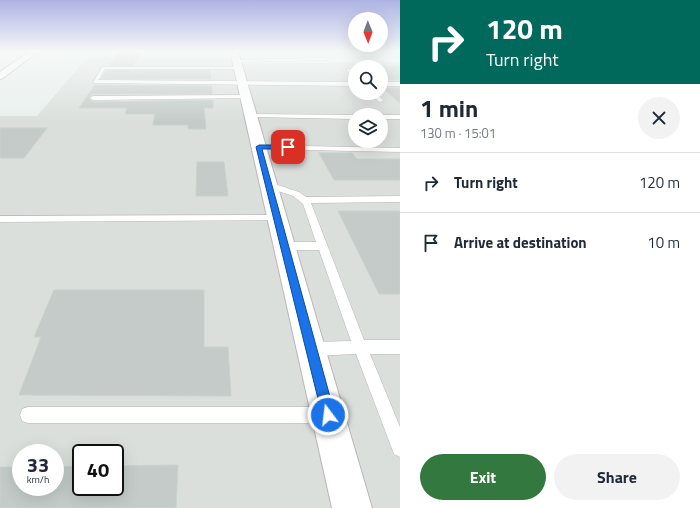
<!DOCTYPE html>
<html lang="en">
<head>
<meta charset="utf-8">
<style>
  :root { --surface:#fff; --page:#f2f2f3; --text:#1f2937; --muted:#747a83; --line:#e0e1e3; --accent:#33783e }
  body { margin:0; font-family:"Titillium Web",sans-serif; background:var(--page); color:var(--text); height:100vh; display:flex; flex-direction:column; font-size:15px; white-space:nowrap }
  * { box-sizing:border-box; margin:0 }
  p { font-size:13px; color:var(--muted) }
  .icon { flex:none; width:22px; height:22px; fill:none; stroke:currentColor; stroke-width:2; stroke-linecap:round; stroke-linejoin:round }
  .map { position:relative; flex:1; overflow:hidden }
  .sheet { display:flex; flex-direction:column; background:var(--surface); width:300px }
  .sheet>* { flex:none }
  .top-card { background:#00695c; color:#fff; overflow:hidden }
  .needle { width:26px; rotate:179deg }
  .buttons { position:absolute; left:348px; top:12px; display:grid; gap:8px }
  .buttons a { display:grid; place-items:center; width:40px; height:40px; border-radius:50%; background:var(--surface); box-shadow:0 4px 16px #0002; font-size:20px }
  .speed { position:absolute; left:12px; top:444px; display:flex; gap:8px; font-size:20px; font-weight:700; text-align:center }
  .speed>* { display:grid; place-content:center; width:52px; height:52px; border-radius:50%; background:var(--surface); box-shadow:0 4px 16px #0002; line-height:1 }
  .speed small { font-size:10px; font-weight:400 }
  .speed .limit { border:2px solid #111; border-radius:6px; background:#fff; color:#111 }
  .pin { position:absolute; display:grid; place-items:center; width:34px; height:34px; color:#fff; margin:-17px; border-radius:8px; box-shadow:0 2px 6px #0006 }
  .me { position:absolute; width:44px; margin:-22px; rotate:345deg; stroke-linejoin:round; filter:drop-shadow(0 0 3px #0008) }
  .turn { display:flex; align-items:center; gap:14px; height:84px; padding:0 20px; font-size:18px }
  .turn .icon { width:52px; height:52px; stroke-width:2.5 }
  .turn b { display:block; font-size:28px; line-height:34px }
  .round { display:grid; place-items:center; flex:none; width:42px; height:42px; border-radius:21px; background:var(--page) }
  .overview { display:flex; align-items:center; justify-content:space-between; height:68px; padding:0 20px }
  h1 { font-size:24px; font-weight:700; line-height:30px }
  .action { display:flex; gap:8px; margin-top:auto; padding:8px 20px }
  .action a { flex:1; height:46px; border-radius:24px; background:var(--accent); color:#fff; font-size:16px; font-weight:700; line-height:46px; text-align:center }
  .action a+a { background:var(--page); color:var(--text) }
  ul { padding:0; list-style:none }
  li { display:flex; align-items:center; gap:12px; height:60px; padding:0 20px; border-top:1px solid var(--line) }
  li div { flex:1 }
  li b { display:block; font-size:15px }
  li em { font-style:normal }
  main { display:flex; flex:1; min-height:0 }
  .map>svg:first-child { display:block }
  .commercial { fill:#e2fbf2 }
  .industrial { fill:#dadfdc; fill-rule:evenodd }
  .building { fill:#c4cbc8; stroke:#c7d4ce }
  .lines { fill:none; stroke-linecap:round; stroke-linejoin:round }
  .service-casing { stroke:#bbb5b8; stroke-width:1 }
  .minor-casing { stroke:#bbb5b8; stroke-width:2 }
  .tertiary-casing { stroke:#bbb5b8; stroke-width:2 }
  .service { fill:#fff; fill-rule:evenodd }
  .minor { fill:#fff; fill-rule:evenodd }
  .tertiary { fill:#fff; fill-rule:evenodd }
  .rail { stroke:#a3a0a2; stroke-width:1.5; stroke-dasharray:0.5 2; stroke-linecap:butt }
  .route { fill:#1a73e8; stroke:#114b97 }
</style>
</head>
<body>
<main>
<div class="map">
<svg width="400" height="508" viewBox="0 0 400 508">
  <rect width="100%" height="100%" fill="#e8f0ed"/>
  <!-- commercial -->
  <path class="commercial" d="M62,51h168l3,13 -6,-7h-169z
    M238,51h162v11l-158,2z"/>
  <!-- industrial -->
  <path class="industrial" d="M88,57h139l6,7 100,444h-333v-392h37zM21,453h34v34h-34zM81,453h34v34h-34z
    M400,62v446h-28l-130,-444zM355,67h26v26h-26zM355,115h26v26h-26z"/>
  <!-- building -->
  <path class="building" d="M119,51h23l-9,15h-24z
    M357,66h43v14h-19v-13z
    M106,70l104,1 1,8h-110z
    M95,85l117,1v8h-119l-4,4 4,4 120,-2v8h-9l2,21h-18v-4h-35l2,-11h-30l2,-6h-48z
    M382,88h18v15z
    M0,128h47l-23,30h-24z
    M319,153h33l5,6h43v21h-66z
    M197,162h27l4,34h-32z
    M338,211h62v83h-21z
    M54,290h150v57h24l3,49 -212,-1 22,-58h-7z
    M178,465l-2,43h-176v-41h21v20h34v-20l26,-1v21h34v-21z"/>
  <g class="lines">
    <defs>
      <path id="service" d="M326,58l2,2 -91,2 -2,-1 2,-1z
        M102,67h136l2,1 -2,1h-133l-7,11 257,2v4l-262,-3z
        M347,69h4l4,4v4l-8,-6z
        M381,82h19v4h-19z
        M370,93h6l8,8 -5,1z
        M246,95l2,1v2l-155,2 -3,-2 3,-2z
        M251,114l104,1v4l-106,-2 -1,-1z
        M381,115h19v4h-19z
        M256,145l144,3v4l-141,-3h-3z
        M269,182l30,10 7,5 94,-1v6l-89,1 53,137h36v14h-30l30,73v30l-6,-3 -38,-100 -44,2 -5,-2 -2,-5 2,-5 5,-2 39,-1 -32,-91h-35l-4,-1 -1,-3 1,-3 4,-1h32l-13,-38 -10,-8 -27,-9 -1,-2 1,-2z
        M277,215l5,3 -2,2 -280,2v-6z
        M28,407h298l6,2 2,6 -2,6 -6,2h-298l-6,-2 -2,-6 2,-6z"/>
      <path id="minor" d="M30,51h9l-36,27 -3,1v-7z"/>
      <path id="tertiary" d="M230,51h8l134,457h-40z"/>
    </defs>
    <!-- service casing -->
    <use href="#service" class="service-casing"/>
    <!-- minor casing -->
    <use href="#minor" class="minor-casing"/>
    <!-- tertiary casing -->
    <use href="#tertiary" class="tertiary-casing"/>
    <!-- service -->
    <use href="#service" class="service"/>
    <!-- minor -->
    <use href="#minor" class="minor"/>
    <!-- tertiary -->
    <use href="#tertiary" class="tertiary"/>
    <!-- rail -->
    <path class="rail" d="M384,51l16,4"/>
  </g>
  <!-- sky -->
  <linearGradient id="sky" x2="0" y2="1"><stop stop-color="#aeb3e5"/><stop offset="0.42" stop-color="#f5f8f7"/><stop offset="1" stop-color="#f5f8f7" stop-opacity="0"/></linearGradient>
  <rect width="400" height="122" fill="url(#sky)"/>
  <!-- route -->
  <path class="route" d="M288,145l3,2v2h-29l73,266 -2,5 -5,2 -4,-2 -2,-5 -66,-268 3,-2z"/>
</svg>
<div class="buttons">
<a><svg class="needle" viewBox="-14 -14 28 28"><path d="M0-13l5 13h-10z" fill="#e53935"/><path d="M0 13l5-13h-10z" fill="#747a83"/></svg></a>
<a><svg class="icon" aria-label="search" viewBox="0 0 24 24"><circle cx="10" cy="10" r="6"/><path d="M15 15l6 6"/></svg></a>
<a><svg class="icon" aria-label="layers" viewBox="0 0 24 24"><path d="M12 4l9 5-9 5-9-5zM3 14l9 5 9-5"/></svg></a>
</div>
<div class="speed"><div>33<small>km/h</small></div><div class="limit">40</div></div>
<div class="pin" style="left:288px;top:147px;background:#d93025"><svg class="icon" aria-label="arrive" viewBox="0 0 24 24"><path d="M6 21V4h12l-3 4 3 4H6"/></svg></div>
<svg class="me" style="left:328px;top:415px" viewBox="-20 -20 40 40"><circle r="17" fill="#1a73e8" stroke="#fff" stroke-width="3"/><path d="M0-11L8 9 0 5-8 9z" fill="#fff"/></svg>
</div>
<section class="sheet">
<div class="top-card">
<div class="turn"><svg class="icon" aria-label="right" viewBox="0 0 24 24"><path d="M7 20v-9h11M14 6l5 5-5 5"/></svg><div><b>120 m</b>Turn right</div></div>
</div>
<div class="overview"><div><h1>1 min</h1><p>130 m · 15:01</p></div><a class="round"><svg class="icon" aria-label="close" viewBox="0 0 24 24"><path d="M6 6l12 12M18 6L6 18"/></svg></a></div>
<ul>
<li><svg class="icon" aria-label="right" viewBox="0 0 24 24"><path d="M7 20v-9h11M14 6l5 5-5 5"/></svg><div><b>Turn right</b></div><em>120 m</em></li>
<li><svg class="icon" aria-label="arrive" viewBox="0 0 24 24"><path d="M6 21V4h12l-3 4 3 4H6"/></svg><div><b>Arrive at destination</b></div><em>10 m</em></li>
</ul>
<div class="action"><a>Exit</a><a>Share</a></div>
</section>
</main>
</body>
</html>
